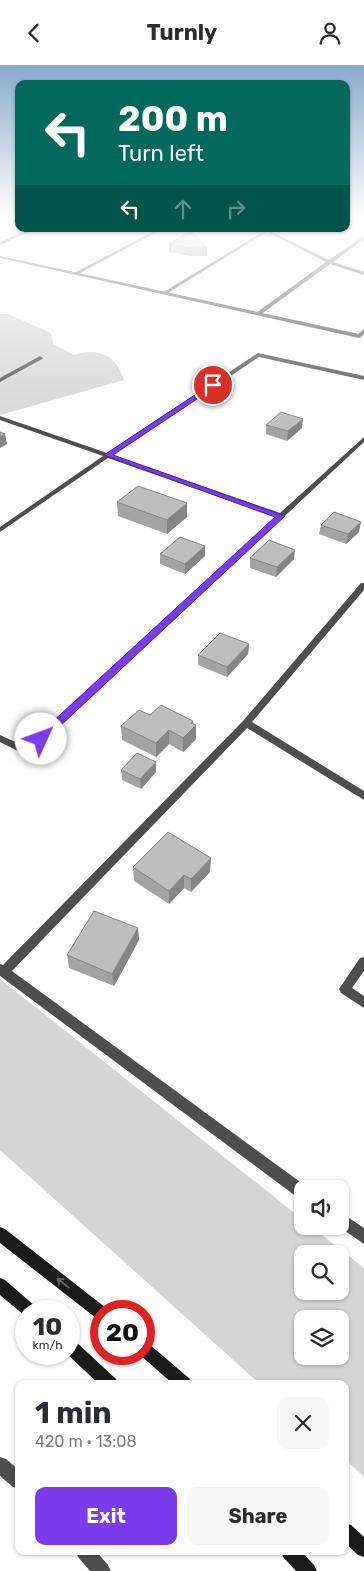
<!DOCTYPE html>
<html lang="en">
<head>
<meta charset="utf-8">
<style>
  :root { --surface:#fff; --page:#f7f7f7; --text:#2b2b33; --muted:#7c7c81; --accent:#7c3aed }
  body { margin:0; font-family:Rubik,sans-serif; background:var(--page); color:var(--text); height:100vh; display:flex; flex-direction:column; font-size:19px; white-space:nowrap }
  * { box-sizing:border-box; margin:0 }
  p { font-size:16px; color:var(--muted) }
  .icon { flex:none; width:28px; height:28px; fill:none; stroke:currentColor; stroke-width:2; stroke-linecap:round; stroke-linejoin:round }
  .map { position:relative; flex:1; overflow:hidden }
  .sheet { position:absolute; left:15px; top:1315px; width:334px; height:175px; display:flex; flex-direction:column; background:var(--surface); border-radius:10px; box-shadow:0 1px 4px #0004 }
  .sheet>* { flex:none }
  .top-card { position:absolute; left:15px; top:15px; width:335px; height:152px; border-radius:10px; box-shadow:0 1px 4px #0004; background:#00695c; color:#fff; overflow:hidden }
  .controls { position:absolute; left:294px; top:1115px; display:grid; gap:10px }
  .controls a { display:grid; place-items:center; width:55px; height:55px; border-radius:10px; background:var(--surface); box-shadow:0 1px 4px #0004; font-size:25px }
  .speed { position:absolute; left:15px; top:1235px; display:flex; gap:10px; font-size:25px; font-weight:700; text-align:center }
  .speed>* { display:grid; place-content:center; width:65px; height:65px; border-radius:50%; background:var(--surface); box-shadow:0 1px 4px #0004; line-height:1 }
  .speed small { font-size:12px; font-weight:400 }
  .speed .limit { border:8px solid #d22; background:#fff; color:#111 }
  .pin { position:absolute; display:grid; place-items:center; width:42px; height:42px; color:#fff; margin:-21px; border:2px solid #fff; border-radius:50%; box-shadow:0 1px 5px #0007 }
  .me { position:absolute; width:55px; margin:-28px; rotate:47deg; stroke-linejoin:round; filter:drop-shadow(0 0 4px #0008) }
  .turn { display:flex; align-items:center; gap:18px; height:105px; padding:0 20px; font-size:22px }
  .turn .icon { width:65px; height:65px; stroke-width:2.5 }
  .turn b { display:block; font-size:35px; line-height:42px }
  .lanes { display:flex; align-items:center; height:48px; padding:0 20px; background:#0003; justify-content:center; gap:25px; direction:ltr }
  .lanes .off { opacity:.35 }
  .round { display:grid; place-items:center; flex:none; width:52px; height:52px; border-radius:10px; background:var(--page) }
  .summary { display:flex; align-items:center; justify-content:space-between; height:85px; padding:0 20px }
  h1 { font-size:30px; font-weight:700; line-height:38px }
  .cta { display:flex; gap:10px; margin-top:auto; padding:10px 20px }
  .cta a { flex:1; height:58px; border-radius:10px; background:var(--accent); color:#fff; font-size:20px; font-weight:700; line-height:58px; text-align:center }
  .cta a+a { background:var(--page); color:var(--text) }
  header { display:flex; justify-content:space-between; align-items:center; height:65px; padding:0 20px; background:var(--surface); font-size:22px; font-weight:700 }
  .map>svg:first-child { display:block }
  .green { fill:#d5d5d5; fill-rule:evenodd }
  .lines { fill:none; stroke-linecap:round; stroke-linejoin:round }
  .lane { fill:#4e4e4e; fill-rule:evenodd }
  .street { fill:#4e4e4e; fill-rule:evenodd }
  .secondary { fill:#1b1b1b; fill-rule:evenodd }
  .wall { fill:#a3a3a3 }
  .shaded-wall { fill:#858585 }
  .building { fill:#bebebe; stroke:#858585 }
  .oneway { stroke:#5f5f5f }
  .route { fill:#7c3aed; stroke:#51269a }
</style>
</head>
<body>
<header><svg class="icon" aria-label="back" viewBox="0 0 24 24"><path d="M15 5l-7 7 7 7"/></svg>Turnly<svg class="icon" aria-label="person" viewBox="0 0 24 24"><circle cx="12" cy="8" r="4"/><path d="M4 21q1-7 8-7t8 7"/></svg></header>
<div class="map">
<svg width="364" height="1506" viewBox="0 0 364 1506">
  <rect width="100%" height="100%" fill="#fff"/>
  <!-- green -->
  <path class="green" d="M0,249h8l43,19 2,11 21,11c25,-8 42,0 50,25l-124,35z
    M0,914l302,240v7h9l53,42v209l-19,-18v-75h-85l-260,-234zM302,1189h38v37h-38zM302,1254h38v37h-38z"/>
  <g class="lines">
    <!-- lane -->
    <path class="lane" d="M30,164h5l-35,16v-3z
      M158,164h5l-85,45 -4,-1z
      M262,164h10l-2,2 59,29 35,-24v3l-31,23 31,10v3l-34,-11 -70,51h-4v-2l70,-51 -59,-30 -101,62 -4,-1 102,-62z
      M364,264v5l-3,3h-4v-2z
      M258,288l106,23v4l-105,-23 -146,98 167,58 84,-76v5l-334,312h-6l-24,-12v-7l26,12 250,-230 -168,-59 -108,74v-5l103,-71 -103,-36v-4l107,37z
      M40,291l3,2 -1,1 -42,23v-4z
      M361,518h3v7l-112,132 112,69v9l-117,-72 -235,243 295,216v2h-5v10l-5,-2 -297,-221v-12l3,1 240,-244z
      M364,892v14l-12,17 12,8v12l-23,-15 -2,-4 21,-31z
      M340,1147l24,16v16l-26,-18h2z
      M0,1392l6,2 13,11v19l-6,-2 -13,-11z
      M76,1486h20l12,14 3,6h-21l-12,-14z"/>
    <!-- street -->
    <path class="street" d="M0,191l359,78 3,2 -3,2 -359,-80z"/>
    <!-- secondary -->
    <path class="secondary" d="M0,1162l5,2 101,79 2,3h-7v9l-5,-2 -96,-75z
      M0,1213l5,2 30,26 2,5h-11v6l-1,-1 -25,-21z
      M69,1273l5,2 42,39 3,5h-20l-32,-30h2z
      M144,1277l5,2 41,35 3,5h-20l-34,-30h5z
      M345,1458l6,2 13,12v20l-6,-2 -13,-12z
      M281,1486h20l13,14 3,6h-21l-13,-14z"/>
  </g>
  <!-- wall -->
  <path class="wall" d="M169,179l38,4v8h-17l-21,-4z
    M266,360l36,3 -15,13 -21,-7z
    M117,437l70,15 -20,17 -49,-18z
    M321,460l38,7 -13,12 -27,-10z
    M205,481v10l-20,18 -25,-10v-10z
    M250,493l44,1 -18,18 -26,-9z
    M249,579l-1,10 -21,23 -29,-12v-10z
    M150,650l43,6 3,18 -13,13 -14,-8 -13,13 -34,-17 -1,-14z
    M121,705l35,2 -15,17 -19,-9z
    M133,802l77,5 -19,20 -7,-4 -15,16 -35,-23z
    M138,863l1,12 -25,46 -45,-18 -2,-13z"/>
  <!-- shaded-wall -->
  <path class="shaded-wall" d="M303,354l-1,9 -15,13 1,-10z
    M5,369l2,10 -7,4v-11z
    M187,438v14l-20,17v-14z
    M361,457l-2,10 -13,12 2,-10z
    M205,481v10l-20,18v-10z
    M295,485l-1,9 -18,18 1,-10z
    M249,579l-1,10 -21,23v-10z
    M193,656v7l3,-3v14l-13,13v-14l8,-15z
    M169,665v14l-13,13v-14z
    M156,697v10l-15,17 -1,-10z
    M211,793l-1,14 -19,20v-13z
    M184,810v13l-15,16v-13z
    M138,863l1,12 -25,46 -2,-12z"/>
  <!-- building -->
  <path class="building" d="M191,166l16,17h-17l-21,-4z
    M281,347l22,7 -15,12 -22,-6z
    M0,367l5,2 -5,3z
    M138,421l49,17 -20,17 -50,-18z
    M334,447l27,10 -13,12 -27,-9z
    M180,472l25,9 -20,18 -25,-10z
    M269,475l26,10 -18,17 -27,-9z
    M220,568l29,11 -22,23 -29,-12z
    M161,640l32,16 -2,2 5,2 -13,13 -14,-8 -13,13 -35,-17 18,-16 11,5z
    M137,688l19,9 -16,17 -19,-9z
    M168,767l43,26 -20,21 -7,-4 -15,16 -36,-24z
    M94,846l44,17 -26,46 -45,-19z"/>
  <!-- one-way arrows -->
  <defs><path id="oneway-shaft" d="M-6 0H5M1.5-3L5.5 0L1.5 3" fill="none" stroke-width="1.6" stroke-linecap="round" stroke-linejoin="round" transform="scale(1.25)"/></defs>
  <use class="oneway" href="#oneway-shaft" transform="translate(63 1218) rotate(-142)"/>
  <!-- sky -->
  <linearGradient id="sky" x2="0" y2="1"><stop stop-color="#89aaca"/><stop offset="0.42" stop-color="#fff"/><stop offset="1" stop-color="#fff" stop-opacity="0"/></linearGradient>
  <rect width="364" height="363" fill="url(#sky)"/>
  <!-- route -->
  <path class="route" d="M213,318l3,2 -1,2 -102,68 172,61 -241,225h-7l-2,-2 2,-3 238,-219 -171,-62z"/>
</svg>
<div class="controls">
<a><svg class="icon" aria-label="sound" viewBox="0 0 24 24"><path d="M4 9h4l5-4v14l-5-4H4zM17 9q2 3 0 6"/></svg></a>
<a><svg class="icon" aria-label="search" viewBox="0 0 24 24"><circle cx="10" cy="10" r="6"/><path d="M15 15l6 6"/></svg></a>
<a><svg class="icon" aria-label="layers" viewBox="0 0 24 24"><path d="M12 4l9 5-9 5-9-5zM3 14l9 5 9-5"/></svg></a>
</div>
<div class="speed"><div>10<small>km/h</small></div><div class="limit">20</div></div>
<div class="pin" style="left:213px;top:320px;background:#d93025"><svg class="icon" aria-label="arrive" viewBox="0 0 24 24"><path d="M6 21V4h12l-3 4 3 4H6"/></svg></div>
<svg class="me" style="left:41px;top:674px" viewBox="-20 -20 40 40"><circle r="19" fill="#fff"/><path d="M0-13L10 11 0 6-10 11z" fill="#7c3aed"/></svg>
<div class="top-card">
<div class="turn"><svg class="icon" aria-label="left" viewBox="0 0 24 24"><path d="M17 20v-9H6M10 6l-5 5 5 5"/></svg><div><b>200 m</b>Turn left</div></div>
<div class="lanes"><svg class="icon" aria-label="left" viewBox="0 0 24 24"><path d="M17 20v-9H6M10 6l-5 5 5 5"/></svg><svg class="icon off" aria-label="ahead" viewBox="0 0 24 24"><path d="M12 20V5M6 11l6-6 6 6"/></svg><svg class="icon off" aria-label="right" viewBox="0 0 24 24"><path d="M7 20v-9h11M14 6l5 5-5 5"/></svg></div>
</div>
<section class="sheet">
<div class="summary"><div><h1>1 min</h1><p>420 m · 13:08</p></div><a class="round"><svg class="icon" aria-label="close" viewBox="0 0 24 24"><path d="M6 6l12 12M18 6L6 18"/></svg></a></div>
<div class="cta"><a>Exit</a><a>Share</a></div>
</section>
</div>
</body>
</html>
